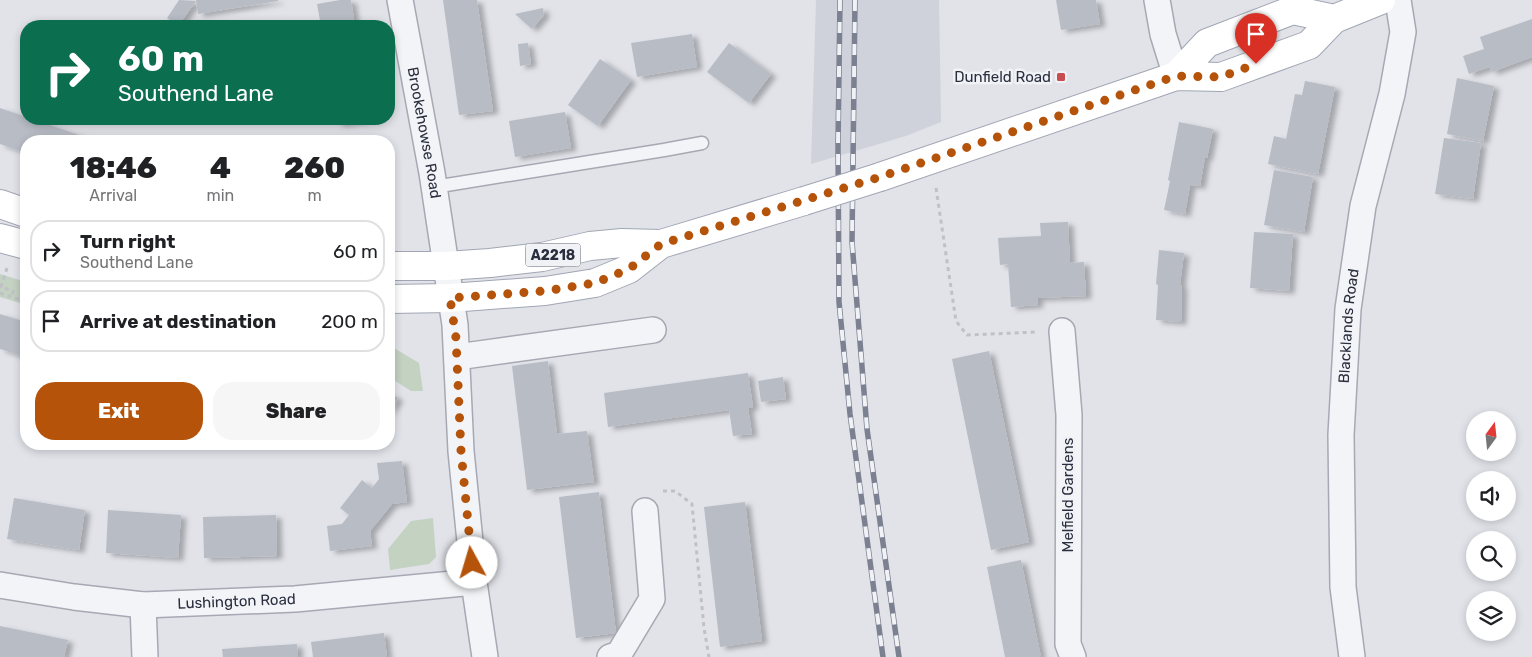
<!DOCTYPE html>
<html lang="en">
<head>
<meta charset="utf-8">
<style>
  :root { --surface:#fff; --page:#f6f6f6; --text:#202124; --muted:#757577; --line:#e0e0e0; --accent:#b45309 }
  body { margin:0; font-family:Rubik,sans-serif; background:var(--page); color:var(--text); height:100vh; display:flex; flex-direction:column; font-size:19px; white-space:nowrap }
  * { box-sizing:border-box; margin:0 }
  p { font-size:16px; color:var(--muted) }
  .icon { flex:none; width:28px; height:28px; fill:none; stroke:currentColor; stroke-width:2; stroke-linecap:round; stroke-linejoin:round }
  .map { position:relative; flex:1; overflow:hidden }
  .side { position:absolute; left:20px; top:135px; width:375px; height:315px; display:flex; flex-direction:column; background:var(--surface); border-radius:20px; box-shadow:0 2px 8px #0003 }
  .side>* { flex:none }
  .hud { position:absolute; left:20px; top:20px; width:375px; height:105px; border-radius:20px; box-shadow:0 2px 8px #0003; background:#0b6e4f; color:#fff; overflow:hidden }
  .needle { width:32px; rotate:15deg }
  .buttons { position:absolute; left:1466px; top:411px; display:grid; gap:10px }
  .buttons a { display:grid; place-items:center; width:50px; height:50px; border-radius:50%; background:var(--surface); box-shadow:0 2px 8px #0003; font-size:25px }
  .pin { position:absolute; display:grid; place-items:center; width:42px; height:42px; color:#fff; margin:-51px -21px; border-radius:50% 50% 50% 0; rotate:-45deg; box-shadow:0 0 5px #0007 }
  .pin .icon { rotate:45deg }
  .me { position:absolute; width:55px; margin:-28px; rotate:354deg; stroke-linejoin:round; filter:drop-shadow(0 0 4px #0008) }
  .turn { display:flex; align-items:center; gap:18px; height:105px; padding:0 15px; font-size:22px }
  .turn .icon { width:65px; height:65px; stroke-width:2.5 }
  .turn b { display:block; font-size:35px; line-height:42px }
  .eta { display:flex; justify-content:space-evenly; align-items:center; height:85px; text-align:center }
  .eta b { font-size:30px; font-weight:800; line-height:35px }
  .action { display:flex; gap:10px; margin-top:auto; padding:10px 15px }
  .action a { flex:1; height:58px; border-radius:20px; background:var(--accent); color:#fff; font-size:20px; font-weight:800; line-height:58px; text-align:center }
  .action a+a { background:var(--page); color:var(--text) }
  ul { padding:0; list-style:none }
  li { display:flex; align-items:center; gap:15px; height:62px; margin:0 10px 8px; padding:0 5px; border:2px solid var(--line); border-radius:20px }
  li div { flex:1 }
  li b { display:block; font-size:19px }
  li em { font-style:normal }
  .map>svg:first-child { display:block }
  .built { fill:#cfd2da }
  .green { fill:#c4d2c2 }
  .building { fill:#b8bcc5; filter:url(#shadow) }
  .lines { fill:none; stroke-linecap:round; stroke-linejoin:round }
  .lane-casing { stroke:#a6a9b3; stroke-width:15 }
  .street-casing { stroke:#a6a9b3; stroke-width:28 }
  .primary-casing { stroke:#a1a6b4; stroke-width:30 }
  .path { stroke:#bfc1c7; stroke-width:3; stroke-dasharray:4 4; stroke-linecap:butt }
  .lane { stroke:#f3f4f7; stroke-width:12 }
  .street { stroke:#f3f4f7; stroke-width:25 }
  .primary { stroke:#fff; stroke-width:28 }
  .rail-casing { stroke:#7b8191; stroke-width:5.5 }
  .rail { stroke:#f0f2f6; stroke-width:4; stroke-dasharray:11; stroke-linecap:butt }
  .primary-bridge-casing { stroke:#a1a6b4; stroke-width:30; stroke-linecap:butt }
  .primary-bridge { stroke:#fff; stroke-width:28 }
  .route { stroke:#b45309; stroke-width:9; stroke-dasharray:0 16.2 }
  .poi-dot { fill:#c74d51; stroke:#f0f2f6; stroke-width:2 }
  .labels { text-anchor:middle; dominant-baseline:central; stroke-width:5; stroke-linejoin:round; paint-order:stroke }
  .shield { fill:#f0f2f6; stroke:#656a76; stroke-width:1 }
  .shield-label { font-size:14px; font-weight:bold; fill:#2a2f3f }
  .poi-label { font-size:15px; fill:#2a2f3f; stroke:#f0f2f6; text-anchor:end }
  .street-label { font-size:15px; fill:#2a2f3f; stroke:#f0f2f6 }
</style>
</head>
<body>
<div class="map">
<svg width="1532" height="657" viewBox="0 0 1532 657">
  <defs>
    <filter id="shadow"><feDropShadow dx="5.5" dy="3" stdDeviation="2.5" flood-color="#0004"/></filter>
  </defs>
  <rect width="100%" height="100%" fill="#e1e3e9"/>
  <!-- built -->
  <path class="built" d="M816,0h123l2,122 -35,14 -95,28z"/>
  <!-- green -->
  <path class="green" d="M0,274l26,8v23l-26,-8z
    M389,345l30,18 4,28h-12l-22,-14z
    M433,518l3,39 -7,7 -39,6 -2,-21 23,-28z"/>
  <!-- building -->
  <path class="building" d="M179,0l17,1 -18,25 -11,-8z
    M196,0h82v1l-80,13z
    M340,0h11l4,26h-34l-4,-22z
    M443,0h34l16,111 -34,4z
    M1056,0h40l4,24 -39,6z
    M543,8l1,7 -12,14 -17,-15z
    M1532,19v38l-40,15 -2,-5 -21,7 -6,-18 21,-7 -4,-12z
    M692,34l5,33 -60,10 -6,-34z
    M528,43l3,21 -11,2 -2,-22z
    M729,43l42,31 -22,29 -42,-31z
    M600,59l31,21 -33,46 -30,-21z
    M1457,78l37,8 -11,55 -36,-7z
    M1305,81l30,6 -17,87 -50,-10 6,-28 12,3 9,-45 7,1z
    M0,108l26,9v2h6l56,19 -2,3h-60v12l-26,-9z
    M565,112l6,36 -56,9 -6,-36z
    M337,119h28v1l-27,4z
    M1179,122l34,7 -6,29 -2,-1 -5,29 -10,-1 -5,29 -21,-4 6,-29 -2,-1z
    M1444,138l37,5 -8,56 -38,-5z
    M1274,170l39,7 -9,55 -40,-7z
    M1068,222l2,41 14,-1 2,34 -49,2 1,7 -27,2 -3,-43 -8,1 -2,-27 43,-2 -1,-13z
    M1254,232l39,2 -4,57 -39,-3z
    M1159,250l25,3 -4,32 2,1 -1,36 -25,-2 2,-35 -2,-1z
    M0,314l26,8v35l-26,-8z
    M989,351l40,191 -38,8 -39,-191z
    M548,361l9,73 30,-3 7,51 -67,8 -15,-124z
    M748,373l5,34 -5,1 4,26 -19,2 -4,-26 -121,17 -4,-34z
    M783,377l3,22 -25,3 -3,-21z
    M389,393l9,5 -9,15z
    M402,461l5,41 -15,2 -22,27 2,15 -42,5 -3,-25 15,-2 7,-9 -9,-7 22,-28 10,8 7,-9 -2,-16z
    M599,492l17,141 -40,5 -17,-141z
    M14,498l71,12 -6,40 -72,-11z
    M745,502l17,139 -42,6 -16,-140z
    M108,510l73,5 -3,43 -72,-5z
    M276,515l1,41 -73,2 -1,-41z
    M1021,560l20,97h-36l-18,-90z
    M0,626l68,14 -4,17h-64z
    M384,633l3,24h-74l-2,-15z
    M297,644l1,13h-75l-1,-8z"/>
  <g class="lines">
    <defs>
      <path id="lane" d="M434,187l230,-37 38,-7"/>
      <g id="street">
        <path id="s1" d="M400,0l32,173 23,152 6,126 13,131 11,75"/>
        <path d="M1157,0l6,34 13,42"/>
        <path d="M1062,331l7,84 -1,229 5,13"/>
        <path d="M457,357l196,-27"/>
        <path id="s2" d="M0,585l74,12 69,8 152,-6 179,-17"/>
        <path d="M143,605l2,52"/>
        <path d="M610,657l9,-3 33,-55 -7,-88"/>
        <path id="s3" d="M1352,657l-9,-70 -2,-152 7,-126 15,-103 29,-112 11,-62 -5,-32"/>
      </g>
      <path id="primary" d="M1176,76l31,-33 86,-33 41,9
        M880,177l296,-101 45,1 88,-32 25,-26 47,-19
        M0,204l26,9
        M0,238l26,7
        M389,266h57l44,-3 52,-6 48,-11 32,-3 39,1 143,-43
        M389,299l61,-1 95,-7 50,-8 34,-14 32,-25"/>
    </defs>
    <!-- lane casing -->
    <use href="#lane" class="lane-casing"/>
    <!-- street casing -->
    <use href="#street" class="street-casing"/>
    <!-- primary casing -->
    <use href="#primary" class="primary-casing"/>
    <!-- path -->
    <path class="path" d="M936,188l20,133 11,14 70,-3
      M7,268l-6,19 12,4 -2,6
      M0,293l26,9
      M663,491h12l17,13 12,124 5,29"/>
    <!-- lane -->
    <use href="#lane" class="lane"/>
    <!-- street -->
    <use href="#street" class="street"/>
    <!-- primary -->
    <use href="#primary" class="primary"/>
    <defs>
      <path id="rail" d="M840,0l-2,145 1,157 11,112 33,243
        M855,0l-3,242 15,187 32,228"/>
    </defs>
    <!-- rail casing -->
    <use href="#rail" class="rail-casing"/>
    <!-- rail -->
    <use href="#rail" class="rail"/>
    <defs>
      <path id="primary-bridge" d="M804,201l76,-24"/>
    </defs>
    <!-- primary-bridge casing -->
    <use href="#primary-bridge" class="primary-bridge-casing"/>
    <!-- primary-bridge -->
    <use href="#primary-bridge" class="primary-bridge"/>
  </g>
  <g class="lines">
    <!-- route -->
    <path class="route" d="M472,563l-11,-112 -5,-113 -6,-40 95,-7 50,-8 34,-14 32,-25 219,-67 296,-101 45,1 35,-13"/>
  </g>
  <!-- markers -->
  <rect class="poi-dot" x="1056" y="72" width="10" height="10" rx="2.5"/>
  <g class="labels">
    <!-- shield labels -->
    <rect class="shield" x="525.5" y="243.5" width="55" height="23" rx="4"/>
    <g class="shield-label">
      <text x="553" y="255">A2218</text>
    </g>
    <!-- poi labels -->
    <g class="poi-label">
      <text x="1051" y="77">Dunfield Road</text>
    </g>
    <!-- street labels -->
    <g class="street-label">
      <text stroke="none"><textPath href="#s1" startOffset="135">Brookehowse Road</textPath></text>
      <text stroke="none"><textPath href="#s3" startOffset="332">Blacklands Road</textPath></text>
      <text transform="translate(1068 495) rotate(-90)">Melfield Gardens</text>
      <text stroke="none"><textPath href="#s2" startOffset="238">Lushington Road</textPath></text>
    </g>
  </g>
</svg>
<div class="buttons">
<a><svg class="needle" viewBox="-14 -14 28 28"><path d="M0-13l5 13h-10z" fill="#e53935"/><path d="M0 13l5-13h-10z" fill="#757577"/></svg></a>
<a><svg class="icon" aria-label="sound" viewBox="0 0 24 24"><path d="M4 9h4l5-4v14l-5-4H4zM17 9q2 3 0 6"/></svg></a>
<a><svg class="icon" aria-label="search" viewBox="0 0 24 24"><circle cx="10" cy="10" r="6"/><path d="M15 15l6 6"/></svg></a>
<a><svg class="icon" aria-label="layers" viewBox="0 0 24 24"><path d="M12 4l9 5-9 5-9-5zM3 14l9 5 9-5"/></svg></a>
</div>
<div class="pin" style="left:1256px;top:64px;background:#d93025"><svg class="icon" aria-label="arrive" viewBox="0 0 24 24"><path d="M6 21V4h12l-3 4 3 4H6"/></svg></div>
<svg class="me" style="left:472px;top:563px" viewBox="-20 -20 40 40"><circle r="19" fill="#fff"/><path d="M0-13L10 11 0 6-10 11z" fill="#b45309"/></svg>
<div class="hud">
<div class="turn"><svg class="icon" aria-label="right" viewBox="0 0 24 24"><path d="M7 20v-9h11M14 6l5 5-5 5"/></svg><div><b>60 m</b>Southend Lane</div></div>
</div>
<section class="side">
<div class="eta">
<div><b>18:46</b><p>Arrival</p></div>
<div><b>4</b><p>min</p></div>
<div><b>260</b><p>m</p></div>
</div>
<ul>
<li><svg class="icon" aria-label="right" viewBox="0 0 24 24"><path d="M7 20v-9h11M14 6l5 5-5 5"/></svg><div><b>Turn right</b><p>Southend Lane</p></div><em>60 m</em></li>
<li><svg class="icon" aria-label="arrive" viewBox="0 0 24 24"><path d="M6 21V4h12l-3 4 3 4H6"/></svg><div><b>Arrive at destination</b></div><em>200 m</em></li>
</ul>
<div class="action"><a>Exit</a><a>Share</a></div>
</section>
</div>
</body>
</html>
